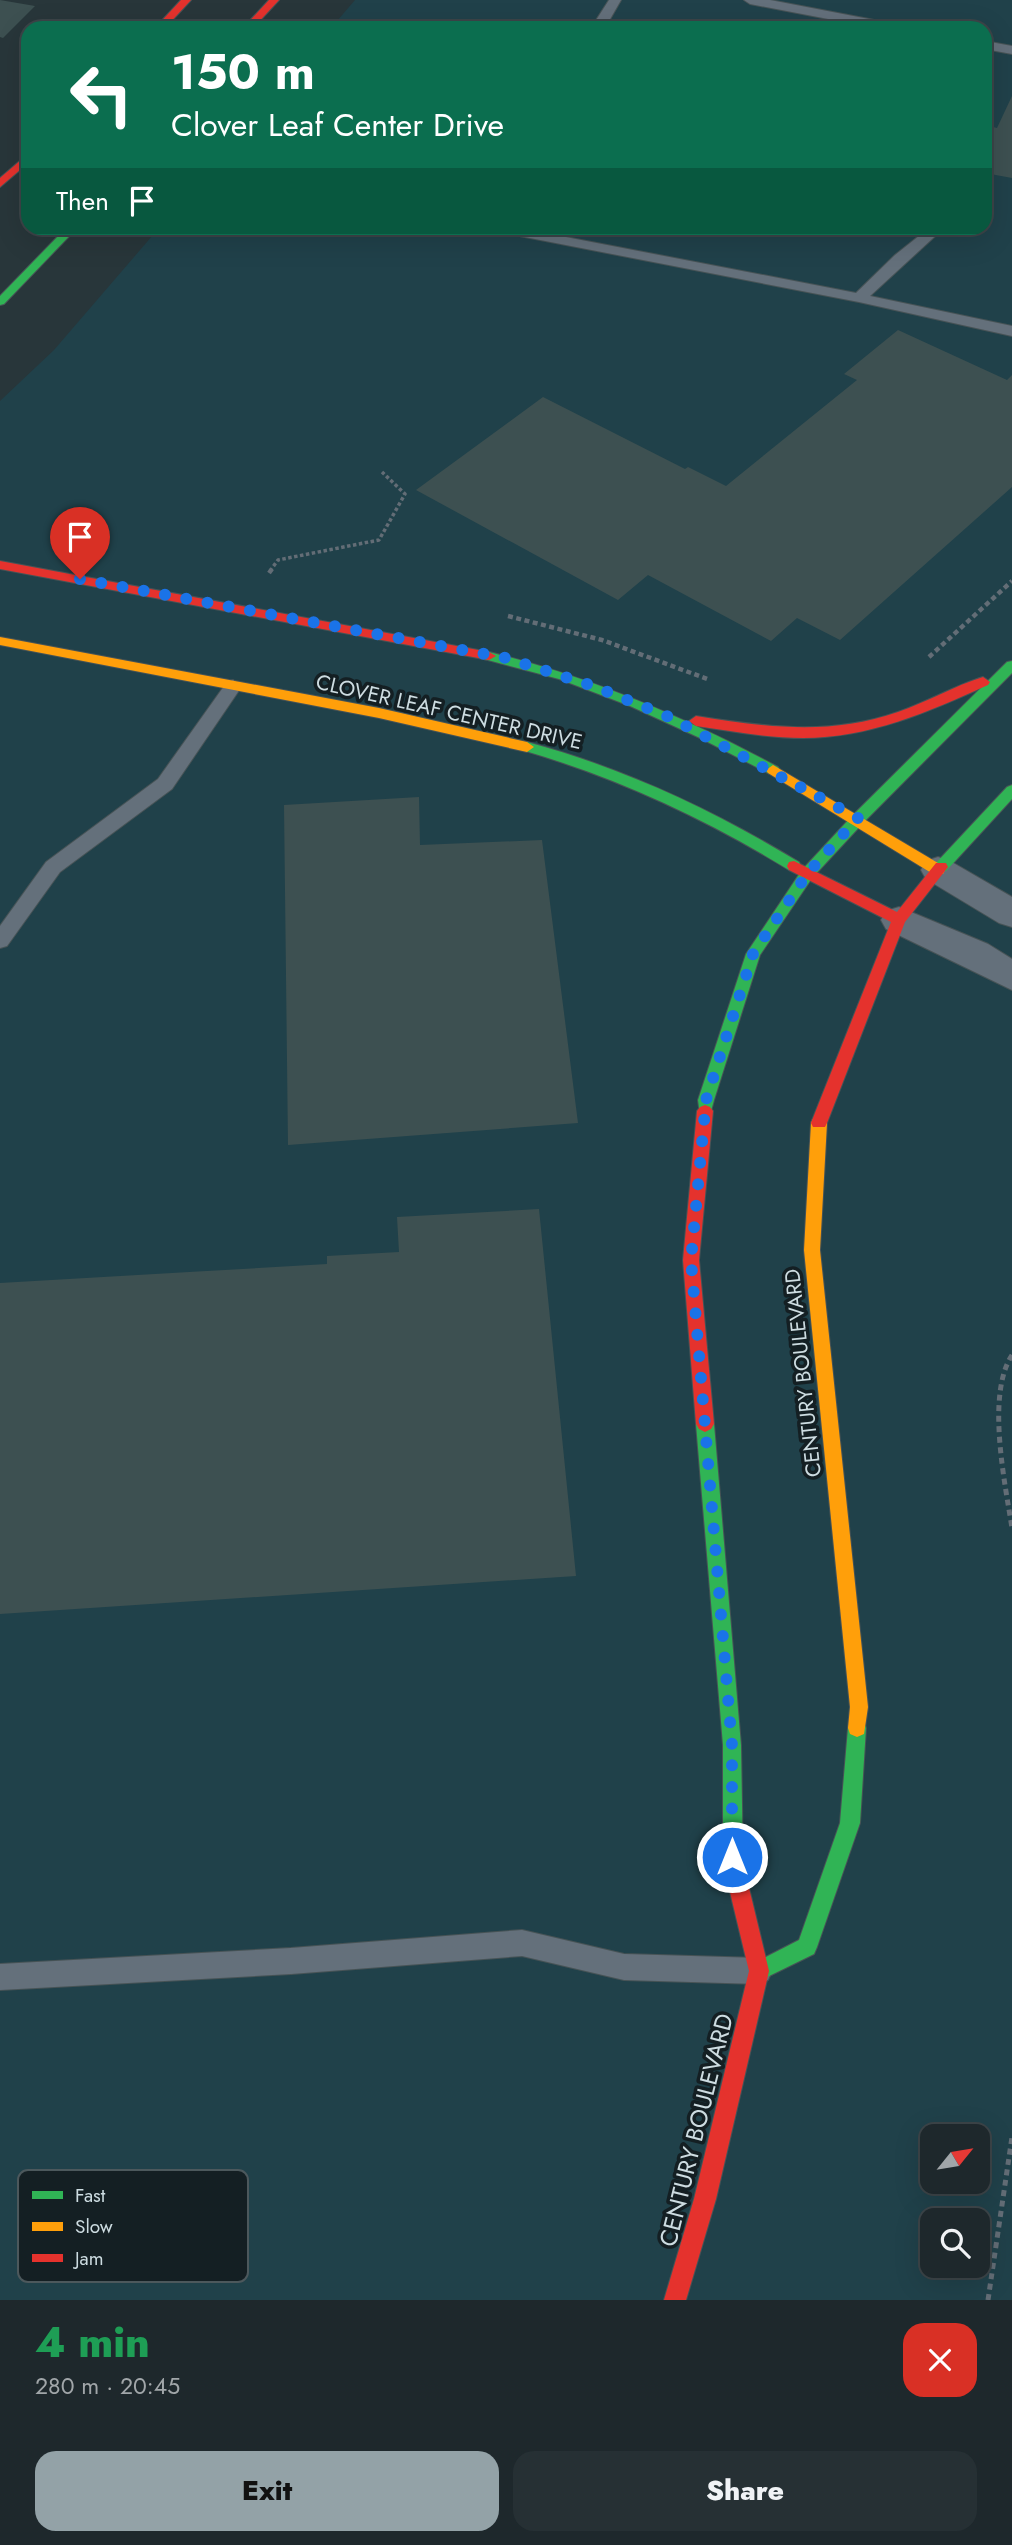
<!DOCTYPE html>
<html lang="en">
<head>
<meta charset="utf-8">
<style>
  :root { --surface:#1e282c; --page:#263034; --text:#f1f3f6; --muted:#a1a6a9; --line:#3c4448; --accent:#93a2a7 }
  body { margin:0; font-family:Jost,sans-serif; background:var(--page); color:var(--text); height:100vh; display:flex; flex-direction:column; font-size:26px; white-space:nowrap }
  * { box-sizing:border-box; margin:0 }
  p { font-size:23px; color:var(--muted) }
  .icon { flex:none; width:38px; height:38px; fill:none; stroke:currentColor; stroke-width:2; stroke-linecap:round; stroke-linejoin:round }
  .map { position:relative; height:2300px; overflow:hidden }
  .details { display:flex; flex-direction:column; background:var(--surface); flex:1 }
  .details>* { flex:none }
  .hud { position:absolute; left:21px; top:21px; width:971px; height:214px; border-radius:21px; box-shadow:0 7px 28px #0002,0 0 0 2px var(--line); background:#0b6e4f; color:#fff; overflow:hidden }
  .needle { width:46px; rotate:60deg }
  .tools { position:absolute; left:920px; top:2124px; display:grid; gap:14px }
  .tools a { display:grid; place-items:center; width:70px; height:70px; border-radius:14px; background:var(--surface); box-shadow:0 7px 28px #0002,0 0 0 2px var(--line); font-size:35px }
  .pin { position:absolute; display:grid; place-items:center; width:60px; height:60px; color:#fff; margin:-72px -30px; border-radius:50% 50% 50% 0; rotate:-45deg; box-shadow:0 0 7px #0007 }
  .pin .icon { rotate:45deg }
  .me { position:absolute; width:77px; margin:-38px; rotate:0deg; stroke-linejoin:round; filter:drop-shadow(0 0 5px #0008) }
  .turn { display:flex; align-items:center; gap:24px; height:147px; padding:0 35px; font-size:32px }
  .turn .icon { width:91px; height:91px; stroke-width:2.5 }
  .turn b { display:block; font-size:49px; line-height:60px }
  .then { display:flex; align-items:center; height:66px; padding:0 35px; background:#0003; gap:14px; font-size:26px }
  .round { display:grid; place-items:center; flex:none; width:74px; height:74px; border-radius:21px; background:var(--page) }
  .overview { display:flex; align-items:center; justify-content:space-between; height:119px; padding:0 35px }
  h1 { font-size:42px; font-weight:800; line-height:52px; color:#1e9e55 }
  .primary-button { display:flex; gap:14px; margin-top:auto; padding:14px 35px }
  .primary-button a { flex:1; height:80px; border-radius:21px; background:var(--accent); color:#111; font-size:28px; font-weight:800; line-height:80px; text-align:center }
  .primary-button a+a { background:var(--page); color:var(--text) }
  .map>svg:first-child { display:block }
  .built { fill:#20414a; fill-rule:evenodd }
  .building { fill:#3d5051 }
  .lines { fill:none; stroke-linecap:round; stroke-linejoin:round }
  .lane-casing { stroke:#475356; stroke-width:2 }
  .street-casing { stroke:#475356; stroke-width:2 }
  .fast-casing { stroke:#475356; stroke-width:2 }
  .slow-casing { stroke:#475356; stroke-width:2 }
  .jam-casing { stroke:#475356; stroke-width:2 }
  .path-far2 { stroke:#636d76; stroke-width:3.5; stroke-dasharray:3.5 2.5; stroke-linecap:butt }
  .path-far1 { stroke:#636d76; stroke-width:4.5; stroke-dasharray:5 3.5; stroke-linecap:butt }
  .path { stroke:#636d76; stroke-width:5; stroke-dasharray:6 4.5; stroke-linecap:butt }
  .lane { fill:#64707b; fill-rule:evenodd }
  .street { fill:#64707b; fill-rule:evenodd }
  .fast { fill:#30b455; fill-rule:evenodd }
  .slow { fill:#ff9f0a; fill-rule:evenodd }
  .jam { fill:#e5322d; fill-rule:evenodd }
  .route { stroke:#1a73e8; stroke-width:12; stroke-dasharray:0 21.6 }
  .labels { text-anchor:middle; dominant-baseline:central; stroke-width:7; stroke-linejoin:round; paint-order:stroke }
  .street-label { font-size:21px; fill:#cddce1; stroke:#141f23 }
  .near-street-label { font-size:24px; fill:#cddce1; stroke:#141f23 }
  .key { fill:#141f23; stroke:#4c585c; stroke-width:2 }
  .key-label { font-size:19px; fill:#cddce1 }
</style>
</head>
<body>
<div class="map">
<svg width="1012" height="2300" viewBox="0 0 1012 2300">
  <rect width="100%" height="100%" fill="#28363a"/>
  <!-- built -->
  <path class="built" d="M355,0h657v2300h-1012v-1899l54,-51 105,-122h826v-200h-654zM933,2137h45v45h-45zM933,2221h45v45h-45z"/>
  <!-- building -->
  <path class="building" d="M0,0l35,6 -32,32 -3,-1z
    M1012,96v82l-27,-5v-48l12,3z
    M898,330l109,50 5,-5v112l-172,153 -43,-22 -26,23 -123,-66 -30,25 -202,-110 127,-93 142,72 3,-2 38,19 131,-106 -13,-6z
    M419,797l1,48 122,-5 36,283 -290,22 -4,-340z
    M539,1209l37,367 -576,38v-331l327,-19v-8l72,-4 -2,-35z"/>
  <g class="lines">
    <defs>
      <path id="lane" d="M609,0h12l-16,28h-14z
        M744,0h26l125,24 7,4h-27l-125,-24z
        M985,41l27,5v8l-27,-5z
        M492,228h27l337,65 39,-38 34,-27h15l-74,68 142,30v10l-153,-34 -360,-70z
        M233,680l9,6 -70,103 -112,83 -53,74 -7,2v-22l46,-64 112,-83 69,-97z
        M522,1930l102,24 135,4 9,4 4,9 -4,9 -9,4 -135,-4 -102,-24 -231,18 -291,16v-26l291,-16z"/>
      <path id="street" d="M938,857l12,4 62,36v30l-13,-4 -73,-44 -5,-9 5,-9z
        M899,907l89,37 24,15v31l-126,-61 -5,-9 5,-9z"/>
      <path id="fast" d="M66,228h11l-73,76 -4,1v-9z
        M489,652c102,25 196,65 289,115l2,3 -7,5 -5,-2 -68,-35 -70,-32 -71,-27 -75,-20 -2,-3z
        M1012,661v12l-149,150 -51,55 -52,77 -46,145 -4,15h-10l-2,-15 48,-146 56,-84 51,-55 154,-153z
        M527,742c97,26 186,68 272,120l2,4 -2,4h-10c-85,-52 -171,-92 -267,-120l-2,-3 2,-3z
        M1012,785v14l-66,72h-10l-2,-4 2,-4 71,-76z
        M705,1416l6,3 3,5 27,321 2,118 -3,7 -7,3 -7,-3 -3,-7v-118l-27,-321 3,-5z
        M857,1719l7,3 2,6 -6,95 -43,124 -3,7 -55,27 -7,-3 -3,-7 3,-7 47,-24 41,-117 8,-95 2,-6z"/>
      <path id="slow" d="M0,637l379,71 148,34 7,5 -7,5 -148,-34 -379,-73z
        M773,765l170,101 2,4 -2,4h-10l-165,-101 -2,-3z
        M819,1117l6,2 2,4 -7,127 48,457 -4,27 -7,3 -7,-3 -2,-6 2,-21 -46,-457 7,-127 2,-4z"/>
      <path id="jam" d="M181,0h10l-26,28h-10z
        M269,0h10l-26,28h-10z
        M28,154v9l-28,24v-9z
        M0,561l489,91 7,4 -7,4 -489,-91z
        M983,677l7,5 -2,3c-60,27 -119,53 -185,53 -36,0 -72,-7 -107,-12l-7,-5 7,-5c69,11 134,20 202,-4 29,-10 56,-26 85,-35z
        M794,861l103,51 39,-49h10l2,4 -43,55 -78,201 -2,4h-12l-2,-4 80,-201 -102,-52 -2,-4 2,-4z
        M705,1105l5,2 3,4 -14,149 15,164 -3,5 -6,3 -6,-3 -3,-5 -13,-164 14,-149 3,-4z
        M733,1853l7,3 3,7 26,108 -53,228 -30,101h-22l30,-101 55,-228 -26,-108 3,-7z"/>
    </defs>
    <!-- lane casing -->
    <use href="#lane" class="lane-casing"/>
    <!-- street casing -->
    <use href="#street" class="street-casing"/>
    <!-- fast casing -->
    <use href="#fast" class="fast-casing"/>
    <!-- slow casing -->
    <use href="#slow" class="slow-casing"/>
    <!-- jam casing -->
    <use href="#jam" class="jam-casing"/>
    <!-- path-far2 -->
    <path class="path-far2" d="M270,571l8,-11 101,-20 26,-46 -23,-22"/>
    <!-- path-far1 -->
    <path class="path-far1" d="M269,573l3,-4
      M508,616l94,24 108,40
      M929,657l83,-76"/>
    <!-- path -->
    <path class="path" d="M1012,1355c-26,40 -7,128 0,173
      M988,2300l24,-163"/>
    <!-- lane -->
    <use href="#lane" class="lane"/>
    <!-- street -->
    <use href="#street" class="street"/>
    <!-- fast -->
    <use href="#fast" class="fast"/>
    <!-- slow -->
    <use href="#slow" class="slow"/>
    <!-- jam -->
    <use href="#jam" class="jam"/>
  </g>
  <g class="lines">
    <!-- route -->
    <path class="route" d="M80,579l426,79 87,28 76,31 189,101 -51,56 -54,80 -47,146 -15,160 41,485v112"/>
  </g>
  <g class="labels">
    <!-- street labels -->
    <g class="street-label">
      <text transform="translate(449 712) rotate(13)">CLOVER LEAF CENTER DRIVE</text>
      <text transform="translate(803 1373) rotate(-96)">CENTURY BOULEVARD</text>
    </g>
    <!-- near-street labels -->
    <g class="near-street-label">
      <text transform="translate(696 2130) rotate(-76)">CENTURY BOULEVARD</text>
    </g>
  </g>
  <!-- legend -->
  <rect x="18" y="2170" width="230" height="112" rx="10" class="key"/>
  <rect x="32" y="2191" width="31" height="8" fill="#30b455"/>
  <rect x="32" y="2222" width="31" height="9" fill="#ff9f0a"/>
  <rect x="32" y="2254" width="31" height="8" fill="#e5322d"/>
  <g class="key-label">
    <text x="75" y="2202">Fast</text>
    <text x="75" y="2233">Slow</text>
    <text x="75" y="2265">Jam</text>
  </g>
</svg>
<div class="tools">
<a><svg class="needle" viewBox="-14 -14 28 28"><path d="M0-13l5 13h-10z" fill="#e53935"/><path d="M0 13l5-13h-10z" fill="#a1a6a9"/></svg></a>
<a><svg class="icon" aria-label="search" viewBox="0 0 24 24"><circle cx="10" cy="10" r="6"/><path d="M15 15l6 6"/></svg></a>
</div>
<div class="pin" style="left:80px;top:579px;background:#d93025"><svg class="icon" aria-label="arrive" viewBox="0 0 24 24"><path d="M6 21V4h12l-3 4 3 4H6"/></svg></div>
<svg class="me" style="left:732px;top:1857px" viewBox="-20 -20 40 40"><circle r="17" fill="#1a73e8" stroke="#fff" stroke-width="3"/><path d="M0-11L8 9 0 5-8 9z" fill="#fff"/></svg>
<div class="hud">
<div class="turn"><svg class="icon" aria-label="left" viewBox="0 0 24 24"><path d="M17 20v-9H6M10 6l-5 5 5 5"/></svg><div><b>150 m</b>Clover Leaf Center Drive</div></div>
<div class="then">Then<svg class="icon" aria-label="arrive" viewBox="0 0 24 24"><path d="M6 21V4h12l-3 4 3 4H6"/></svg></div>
</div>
</div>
<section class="details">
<div class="overview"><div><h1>4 min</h1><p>280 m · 20:45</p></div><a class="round" style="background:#d93025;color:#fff"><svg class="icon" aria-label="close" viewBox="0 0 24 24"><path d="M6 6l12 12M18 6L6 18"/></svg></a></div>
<div class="primary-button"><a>Exit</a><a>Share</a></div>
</section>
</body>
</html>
